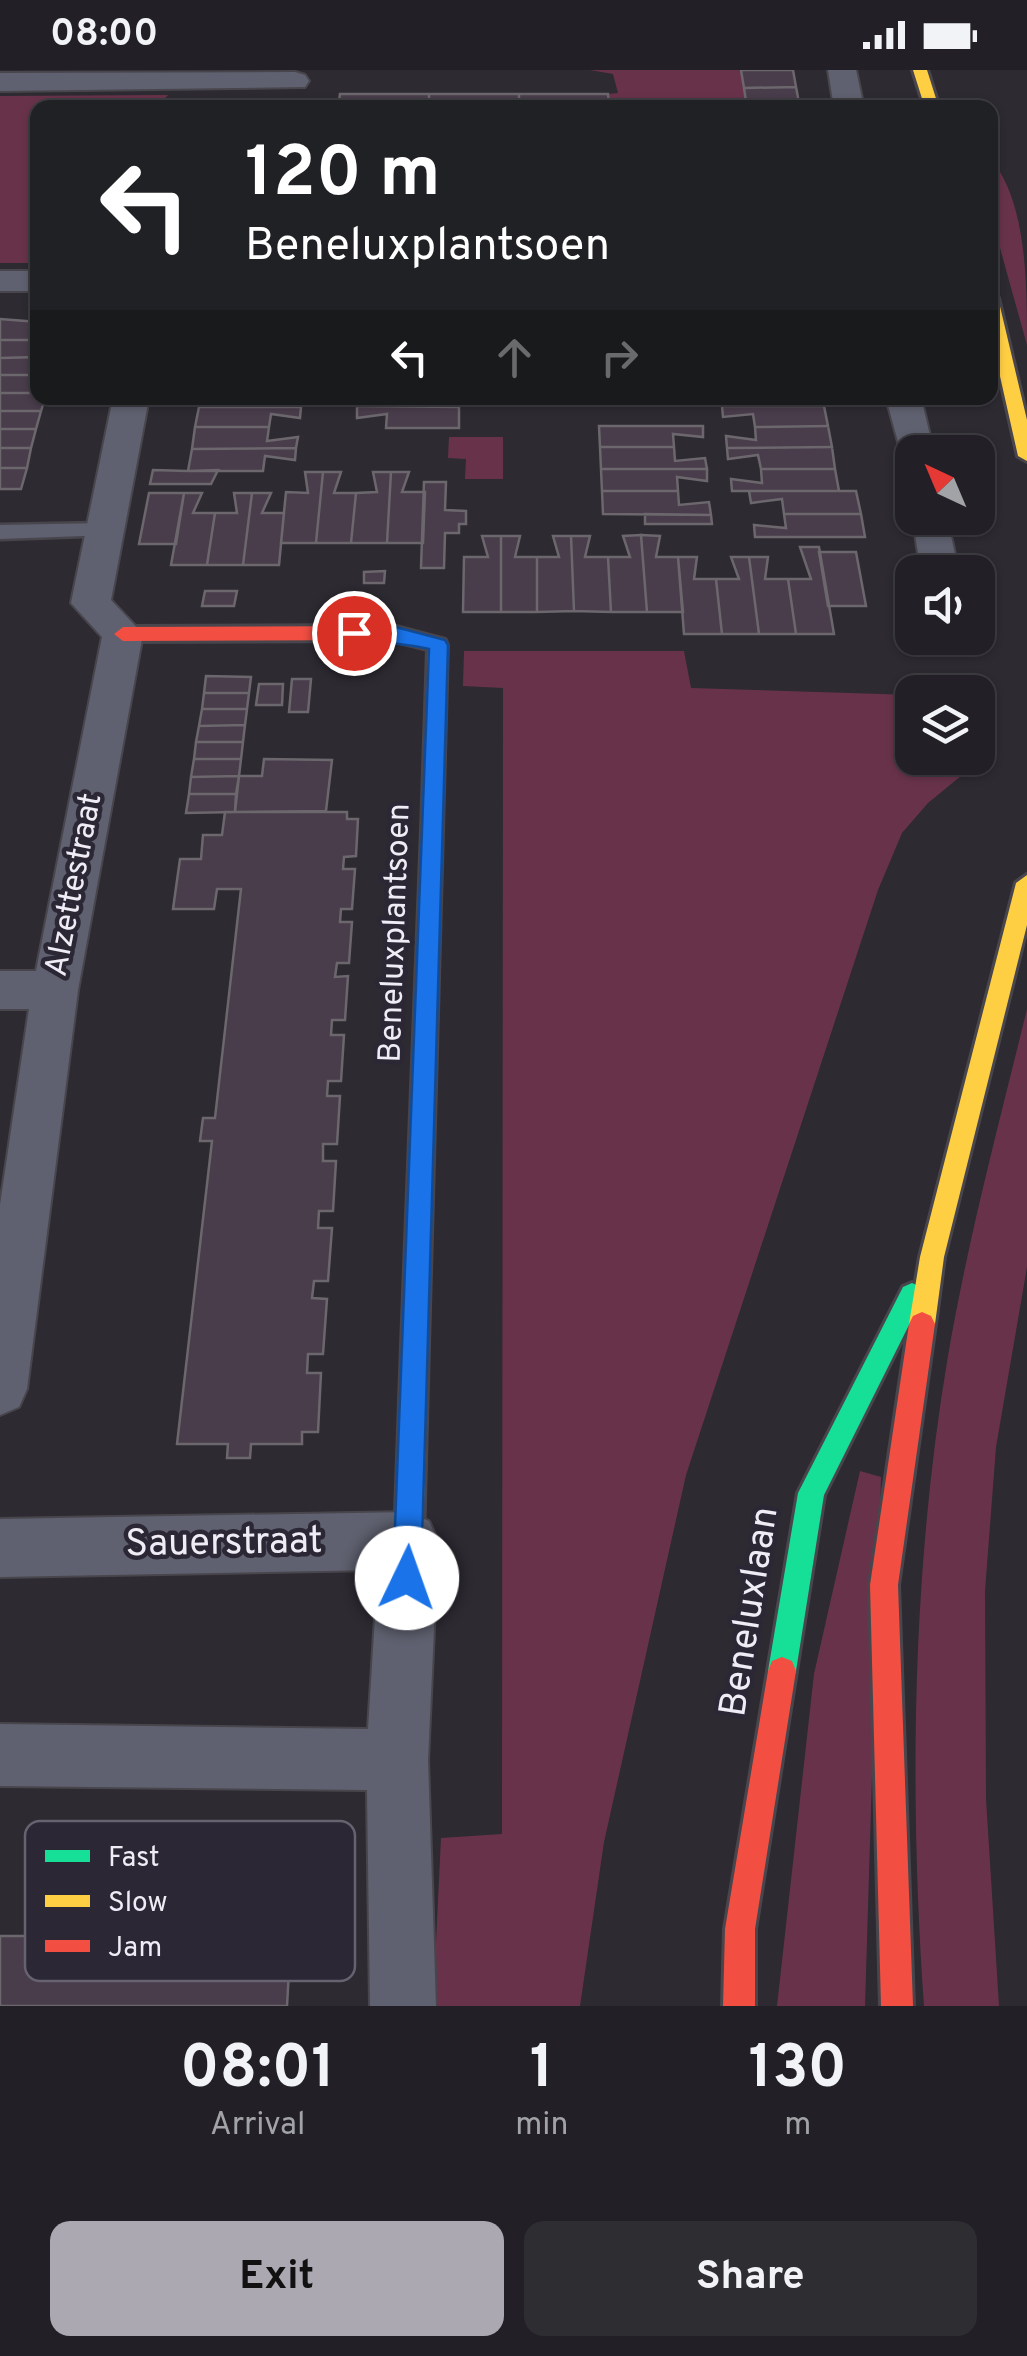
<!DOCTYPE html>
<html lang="en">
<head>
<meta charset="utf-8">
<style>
  :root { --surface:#222026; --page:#2e2d32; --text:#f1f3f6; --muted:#a2a3a7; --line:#3f3e43; --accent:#aba8b1 }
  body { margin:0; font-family:Overpass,sans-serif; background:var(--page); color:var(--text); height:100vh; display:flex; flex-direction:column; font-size:38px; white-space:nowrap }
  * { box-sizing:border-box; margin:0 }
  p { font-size:32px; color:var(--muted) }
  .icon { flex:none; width:55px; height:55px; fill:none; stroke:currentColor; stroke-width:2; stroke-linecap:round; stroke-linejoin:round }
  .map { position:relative; height:1936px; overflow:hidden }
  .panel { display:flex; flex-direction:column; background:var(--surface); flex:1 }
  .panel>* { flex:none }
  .hud { position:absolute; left:30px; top:30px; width:968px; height:305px; border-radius:20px; box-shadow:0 2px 8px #0004,0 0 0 2px var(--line); background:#202124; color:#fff; overflow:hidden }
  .needle { width:65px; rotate:316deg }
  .controls { position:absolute; left:895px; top:365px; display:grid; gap:20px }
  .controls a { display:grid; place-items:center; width:100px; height:100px; border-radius:20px; background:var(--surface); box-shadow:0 2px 8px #0004,0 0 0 2px var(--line); font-size:50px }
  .pin { position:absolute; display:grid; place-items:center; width:85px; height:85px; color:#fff; margin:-42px; border:5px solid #fff; border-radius:50%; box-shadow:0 2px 10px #0007 }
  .me { position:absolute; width:110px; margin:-55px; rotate:3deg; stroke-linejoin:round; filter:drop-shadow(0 0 8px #0008) }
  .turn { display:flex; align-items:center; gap:35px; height:210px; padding:0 50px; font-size:45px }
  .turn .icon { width:130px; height:130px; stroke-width:2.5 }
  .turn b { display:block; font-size:70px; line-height:85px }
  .lanes { display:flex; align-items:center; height:95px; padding:0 50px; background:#0003; justify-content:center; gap:50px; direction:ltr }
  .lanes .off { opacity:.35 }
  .eta { display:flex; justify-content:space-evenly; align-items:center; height:170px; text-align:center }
  .eta b { font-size:60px; font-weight:700; line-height:70px }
  .primary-button { display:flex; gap:20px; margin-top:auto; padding:20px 50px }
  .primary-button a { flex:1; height:115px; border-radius:20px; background:var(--accent); color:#111; font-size:40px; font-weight:700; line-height:115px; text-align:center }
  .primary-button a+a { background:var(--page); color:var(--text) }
  .status { display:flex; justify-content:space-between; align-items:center; height:70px; padding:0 50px; background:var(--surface); direction:ltr }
  .status svg { height:28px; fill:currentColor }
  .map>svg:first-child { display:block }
  .green { fill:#68334a }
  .building { fill:#493c4b; stroke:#6b676d; stroke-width:2.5 }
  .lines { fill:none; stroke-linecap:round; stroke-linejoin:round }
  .lane-casing { stroke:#48464c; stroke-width:5 }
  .street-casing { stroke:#48464c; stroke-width:4 }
  .fast-casing { stroke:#48464c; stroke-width:6 }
  .slow-casing { stroke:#48464c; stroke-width:6 }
  .jam-casing { stroke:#48464c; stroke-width:6 }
  .lane { fill:#5f6170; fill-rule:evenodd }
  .street { fill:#5f6170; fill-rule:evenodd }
  .fast { fill:#16e098; fill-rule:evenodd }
  .slow { fill:#ffcf43; fill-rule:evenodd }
  .jam { fill:#f24e42; fill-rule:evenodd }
  .route { fill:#1a73e8; stroke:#114b97; stroke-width:2.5 }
  .labels { text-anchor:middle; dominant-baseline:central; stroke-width:9; stroke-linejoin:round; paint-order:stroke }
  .street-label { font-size:32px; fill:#efecf5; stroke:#2c2735 }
  .near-street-label { font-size:38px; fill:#efecf5; stroke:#2c2735 }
  .key { fill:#2c2735; stroke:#66626f; stroke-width:2.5 }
  .key-label { font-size:28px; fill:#efecf5 }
</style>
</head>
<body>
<div class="status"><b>08:00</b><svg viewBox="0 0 49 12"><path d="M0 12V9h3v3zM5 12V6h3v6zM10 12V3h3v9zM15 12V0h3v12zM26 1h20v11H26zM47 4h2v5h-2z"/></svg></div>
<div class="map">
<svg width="1027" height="1936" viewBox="0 0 1027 1936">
  <rect width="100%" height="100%" fill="#2d2a32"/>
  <!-- green -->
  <path class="green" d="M590,0h151l6,37h-138l-1,-13 10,-1 -5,-19z
    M168,25l-10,12 -120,1 -1,155h-37v-167z
    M990,88c37,43 37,125 37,187l-37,-133z
    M449,367h54v42h-38l1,-20 -18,-1z
    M464,581h220l7,37 221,7v63h66v-66h-17l33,2 -10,63 -56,46 -26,30 -24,57 -192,585 -82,367 -24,164h-147l8,-168 61,-4 1,-1146 -40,-2z
    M1027,939v258l-31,180 -11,144 1,208 13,207h-75c-15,-214 -12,-438 24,-650 20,-117 51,-232 79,-347z
    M860,1401l21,6 -16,529h-88l37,-332z"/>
  <!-- building -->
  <path class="building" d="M741,0h52l3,17 -52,1z
    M796,17l4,21h-53l-3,-20z
    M340,24h89v14h-91z
    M429,24h90v14h-90z
    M519,24h89l1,14h-90z
    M0,249l38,3v18h-38z
    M0,270h38v17l-38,1z
    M38,287v18h-38v-17z
    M0,305h38v18h-38z
    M0,323h38v5h7l-4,13h-41z
    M201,328l81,1 20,-1 -1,9h-102z
    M358,328h102l-1,9 -102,-1z
    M721,328h102l1,8h-102z
    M357,336l102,1v21h-73l1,-14 -30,4z
    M722,336h102l4,20 -73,1 -2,-13 -30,3z
    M199,337h102l-1,11 -29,-4 -2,13h-74z
    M0,341h41l-5,18h-36z
    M599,356h104v11l-30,-3 1,13h-74z
    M828,356l4,21 -105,1 -1,-12 30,4 -1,-13z
    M195,357h74l-2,14 31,-4 -2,11 -104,1z
    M0,359h36l-5,19h-31z
    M600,377h74l1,14 30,-3 2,11h-106z
    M832,377l3,22h-74l-3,-14 -30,4 -1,-11z
    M0,378h31l-4,20h-27z
    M296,378l-1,12 -30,-4 -2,15h-75l4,-22z
    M0,398h27l-6,21h-21z
    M601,399h106v12l-30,-4 1,14h-76z
    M761,399h74l4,22h-107l-1,-12 31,4z
    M153,400l35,1 30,-1 -7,14h-61z
    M305,402h18l-7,71h-35l5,-51 22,1z
    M323,402h18l-7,21h22l-5,50h-35z
    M373,402h18l-4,71h-36l5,-50 21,-1z
    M391,402h18l-7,20h23l-2,51h-36z
    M424,412h22l-1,28 21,1v13h-7v9h-14l-1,35h-23z
    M602,421h76l1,14 30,-3 2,13 -108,-1z
    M749,421h107l5,23h-77l-2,-15 -31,4z
    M149,423h35l-8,51h-37z
    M184,423h18l-9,20h22l-8,52h-36z
    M234,423h18l-9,72h-36l8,-52h22z
    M252,423h19l-9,20h22l-5,52h-36z
    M645,444l66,1 1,9h-67z
    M784,444h77l4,23h-110l-1,-12 32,3z
    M641,465l19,1 -4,21h22l5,55h-36z
    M641,465l6,77h-36l-3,-55h22l-7,-21z
    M482,466h19v76h-38l1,-55h24z
    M501,466h19l-5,21h22v55h-36z
    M553,466h18l3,75 -37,1v-55h22z
    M571,466h19l-5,21h23l3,55 -37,-1z
    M800,477h19l15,87h-38l-8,-55h23z
    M819,482h37l10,54h-38z
    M678,487h19l-3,22h22l6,55h-38z
    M731,487h18l10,77h-37l-6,-55h23z
    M749,487h19l-3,22h23l8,55h-37z
    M385,501l-1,12h-20v-11z
    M205,521h32l-3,15h-32z
    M206,606l45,1 -2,16h-45z
    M292,609h19l-3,33h-19z
    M259,614h24l-1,21h-26z
    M204,623h45l-2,16h-45z
    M202,639h45l-2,16 -46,1z
    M245,655l-2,17h-47l3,-16z
    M196,672h47l-2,17h-47z
    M194,689h47l-2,17 -48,1z
    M264,689l68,1 -6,51 -91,1 4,-36h23z
    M239,706l-3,18h-47l2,-17z
    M189,724h47l-1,18 -49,1z
    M225,742h122v7h11l-2,37 -12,1 -1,12h12l-3,40h-11l-1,13h12l-3,41h-12l-2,14 13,-1 -3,44h-13l-1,15h13l-3,46h-13l-1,15h13l-3,48h-14v17h13l-3,50h-14l-1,17h14l-4,53h-14l-2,17 15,1 -4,55h-15l-1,19h14l-3,59h-16v12h-51l-1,14h-23l1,-14h-51l35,-303h-12l3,-23h12l26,-229h-24l-3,20h-41l7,-50h21l2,-24h19z
    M120,1758l90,1 -7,65 -6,-1 -4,42h48l2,-15 26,-1 -1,16 23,1 -4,70h-287v-70h144l5,-42 -37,-1z"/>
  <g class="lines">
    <defs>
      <path id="lane" d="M104,453l10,7 -3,5 -111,4v-14z"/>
      <path id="street" d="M828,0h28l8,38h-30z
        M295,2l10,3 4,6 -4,6 -305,4v-18z
        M0,201h38v20h-38z
        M113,328h36l-38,202 32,34 -65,356 -51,399 -8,18 -19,8v-210l29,-196h-29v-38h36l66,-334 -31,-34z
        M886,328h35l13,54h-22v11l-9,-3z
        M912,445l35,3 12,54h-38z
        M409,1442l20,9 9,20 -10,219 8,246h-66l-3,-216 -367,-4v-62l368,5 10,-159 -378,7v-58z"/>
      <path id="fast" d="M432,752l10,8 -14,515 -4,8 -9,4 -9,-4 -4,-8 20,-515z
        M912,1213l9,4 3,8 -100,200 -28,176 -4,10 -10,4 -10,-4 -4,-10 30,-178 105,-206z"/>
      <path id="slow" d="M913,0h14l12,38h-14z
        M990,223l8,5 29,122v41l-9,-5 -28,-124z
        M1027,805v50l-83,332 -9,67 -4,8 -9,4 -9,-4 -4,-8 11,-67 96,-374z
        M415,1263l9,4 4,8 -5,196 -4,10 -10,4 -10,-4 -4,-10 7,-196 4,-8z"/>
      <path id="jam" d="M392,556l53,14 2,5 -5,185 -10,8 -10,-8 6,-181 -36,-9 -269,1 -9,-7 9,-7z
        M922,1242l9,4 4,8 -37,261 15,421h-32l-11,-421 39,-261 4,-8z
        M782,1587l10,4 4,10 -41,258v77h-32l2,-77 43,-258 4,-10z"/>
    </defs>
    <!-- lane casing -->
    <use href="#lane" class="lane-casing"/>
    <!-- street casing -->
    <use href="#street" class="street-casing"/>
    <!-- fast casing -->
    <use href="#fast" class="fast-casing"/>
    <!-- slow casing -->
    <use href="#slow" class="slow-casing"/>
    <!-- jam casing -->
    <use href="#jam" class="jam-casing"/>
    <!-- lane -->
    <use href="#lane" class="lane"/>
    <!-- street -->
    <use href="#street" class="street"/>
    <!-- fast -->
    <use href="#fast" class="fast"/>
    <!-- slow -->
    <use href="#slow" class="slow"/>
    <!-- jam -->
    <use href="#jam" class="jam"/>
  </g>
  <!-- route -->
  <path class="route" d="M392,556l53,14 3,5 -27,933 -4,9 -10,4 -10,-4 -4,-9 36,-929c-18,-5 -77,-9 -85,-16l10,-6z"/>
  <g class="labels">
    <!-- street labels -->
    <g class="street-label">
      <text transform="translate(75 815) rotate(-79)">Alzettestraat</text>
      <text transform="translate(396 863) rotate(-88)">Beneluxplantsoen</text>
    </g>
    <!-- near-street labels -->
    <g class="near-street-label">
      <text transform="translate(224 1474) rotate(-1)">Sauerstraat</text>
      <text transform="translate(751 1542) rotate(-81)">Beneluxlaan</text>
    </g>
  </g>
  <!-- legend -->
  <rect x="25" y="1751" width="330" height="160" rx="15" class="key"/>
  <rect x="45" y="1780" width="45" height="12" fill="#16e098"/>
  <rect x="45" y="1825" width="45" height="12" fill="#ffcf43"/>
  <rect x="45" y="1870" width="45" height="12" fill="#f24e42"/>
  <g class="key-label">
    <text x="108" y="1796">Fast</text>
    <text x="108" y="1841">Slow</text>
    <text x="108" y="1886">Jam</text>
  </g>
</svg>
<div class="controls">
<a><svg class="needle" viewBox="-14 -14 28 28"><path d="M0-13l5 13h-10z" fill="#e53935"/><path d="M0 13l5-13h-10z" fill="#a2a3a7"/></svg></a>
<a><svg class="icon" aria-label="sound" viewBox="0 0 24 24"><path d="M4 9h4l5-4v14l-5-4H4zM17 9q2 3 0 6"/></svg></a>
<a><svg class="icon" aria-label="layers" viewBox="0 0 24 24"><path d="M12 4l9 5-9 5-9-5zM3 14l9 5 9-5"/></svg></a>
</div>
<div class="pin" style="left:354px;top:563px;background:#d93025"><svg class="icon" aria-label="arrive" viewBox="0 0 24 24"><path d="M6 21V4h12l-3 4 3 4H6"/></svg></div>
<svg class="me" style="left:407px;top:1508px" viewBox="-20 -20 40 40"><circle r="19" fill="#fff"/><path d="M0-13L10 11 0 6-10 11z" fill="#1a73e8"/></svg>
<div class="hud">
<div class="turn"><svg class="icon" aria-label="left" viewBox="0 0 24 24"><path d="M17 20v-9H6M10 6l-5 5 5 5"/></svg><div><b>120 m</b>Beneluxplantsoen</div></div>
<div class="lanes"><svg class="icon" aria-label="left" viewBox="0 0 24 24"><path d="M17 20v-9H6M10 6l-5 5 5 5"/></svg><svg class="icon off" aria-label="ahead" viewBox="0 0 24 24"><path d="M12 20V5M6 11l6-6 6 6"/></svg><svg class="icon off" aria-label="right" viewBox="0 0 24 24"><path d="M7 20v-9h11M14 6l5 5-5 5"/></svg></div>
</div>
</div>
<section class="panel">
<div class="eta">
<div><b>08:01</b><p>Arrival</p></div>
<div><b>1</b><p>min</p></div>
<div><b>130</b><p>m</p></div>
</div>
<div class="primary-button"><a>Exit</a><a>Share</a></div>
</section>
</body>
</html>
